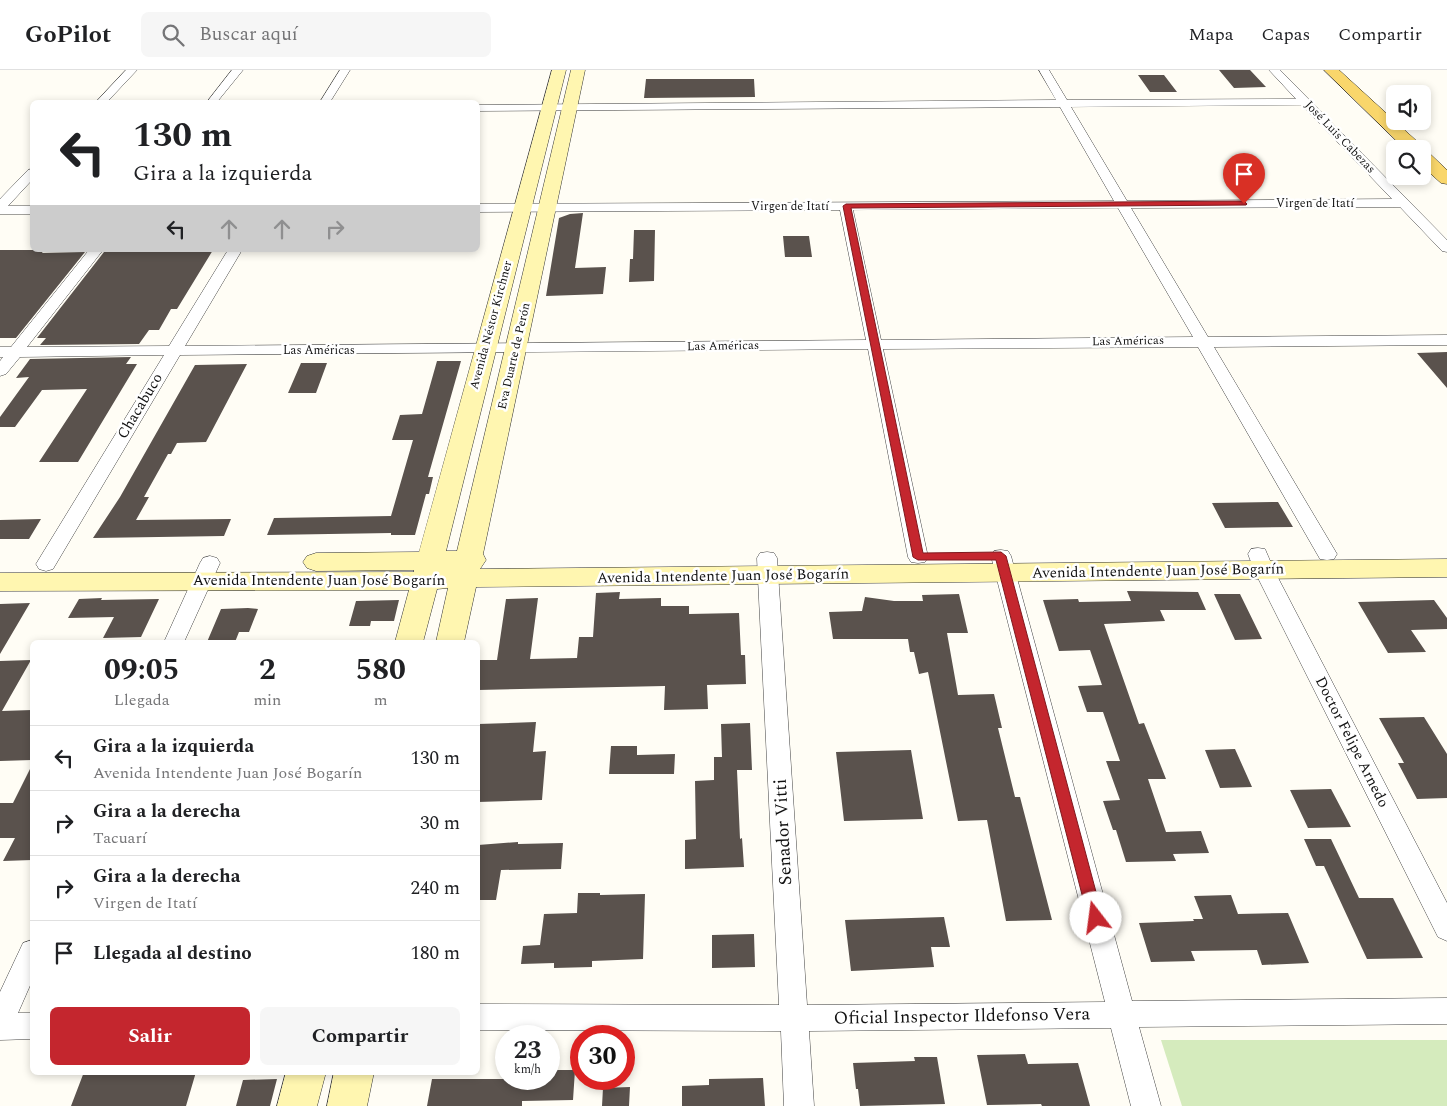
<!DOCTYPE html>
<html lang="es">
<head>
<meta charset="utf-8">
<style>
  :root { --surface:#fff; --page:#f6f6f6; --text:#202124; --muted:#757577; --line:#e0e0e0; --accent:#c4262e }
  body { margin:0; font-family:Spectral,serif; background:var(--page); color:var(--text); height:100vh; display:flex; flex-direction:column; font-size:19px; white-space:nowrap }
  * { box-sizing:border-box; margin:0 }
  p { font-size:16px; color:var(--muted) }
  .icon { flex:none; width:28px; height:28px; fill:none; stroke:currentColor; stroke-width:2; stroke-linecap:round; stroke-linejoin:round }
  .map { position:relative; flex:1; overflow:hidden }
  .side { position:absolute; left:30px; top:570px; width:450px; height:435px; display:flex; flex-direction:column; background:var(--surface); border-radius:8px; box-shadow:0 2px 8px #0003 }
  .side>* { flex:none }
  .banner { position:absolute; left:30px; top:30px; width:450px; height:152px; border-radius:8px; box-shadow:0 2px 8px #0003; background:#fff; color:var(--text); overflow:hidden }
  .tools { position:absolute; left:1386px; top:15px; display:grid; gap:10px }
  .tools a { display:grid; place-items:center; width:45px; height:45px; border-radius:8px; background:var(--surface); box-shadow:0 2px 8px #0003; font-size:25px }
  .speed { position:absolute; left:495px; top:955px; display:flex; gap:10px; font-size:25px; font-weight:700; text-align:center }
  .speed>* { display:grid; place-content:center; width:65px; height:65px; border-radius:50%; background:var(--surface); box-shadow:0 2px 8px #0003; line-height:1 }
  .speed small { font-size:12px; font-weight:400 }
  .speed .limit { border:8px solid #d22; background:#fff; color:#111 }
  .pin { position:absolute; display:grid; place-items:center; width:42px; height:42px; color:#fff; margin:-51px -21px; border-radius:50% 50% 50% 0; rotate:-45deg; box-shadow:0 0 5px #0007 }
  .pin .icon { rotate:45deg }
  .me { position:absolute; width:55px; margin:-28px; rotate:345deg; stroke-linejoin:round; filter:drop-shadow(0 0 4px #0008) }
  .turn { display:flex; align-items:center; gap:18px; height:105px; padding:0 20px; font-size:22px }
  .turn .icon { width:65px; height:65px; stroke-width:2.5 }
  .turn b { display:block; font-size:35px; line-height:42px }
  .lanes { display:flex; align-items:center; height:48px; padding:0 20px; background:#0003; justify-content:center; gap:25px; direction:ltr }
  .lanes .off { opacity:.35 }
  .eta { display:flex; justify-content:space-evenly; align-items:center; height:85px; text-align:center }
  .eta b { font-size:30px; font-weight:700; line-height:35px }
  .action { display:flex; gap:10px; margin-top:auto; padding:10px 20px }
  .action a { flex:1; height:58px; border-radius:8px; background:var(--accent); color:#fff; font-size:20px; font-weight:700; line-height:58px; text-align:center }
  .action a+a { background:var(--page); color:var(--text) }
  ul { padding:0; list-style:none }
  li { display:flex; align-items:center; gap:15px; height:65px; padding:0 20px; border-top:1px solid var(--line) }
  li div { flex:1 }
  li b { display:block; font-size:19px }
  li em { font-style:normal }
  header { display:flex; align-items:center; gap:30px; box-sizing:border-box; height:70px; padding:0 25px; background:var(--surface); border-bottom:1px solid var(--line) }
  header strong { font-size:24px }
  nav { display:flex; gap:28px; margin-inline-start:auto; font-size:18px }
  .search { width:350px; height:45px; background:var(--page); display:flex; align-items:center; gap:12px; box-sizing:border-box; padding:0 18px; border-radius:8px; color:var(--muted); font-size:19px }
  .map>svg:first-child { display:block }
  .green { fill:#d5ebbd }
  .building { fill:#5a524d }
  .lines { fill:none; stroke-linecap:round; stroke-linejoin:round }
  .street-casing { stroke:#444; stroke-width:1 }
  .secondary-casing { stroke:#333; stroke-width:1 }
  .primary-casing { stroke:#222; stroke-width:1 }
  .street { fill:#fff; fill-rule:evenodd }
  .secondary { fill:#fff6b0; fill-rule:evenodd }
  .primary { fill:#f9d66b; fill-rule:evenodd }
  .route { fill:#c4262e; stroke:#7f191e }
  .labels { text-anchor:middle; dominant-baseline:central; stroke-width:5; stroke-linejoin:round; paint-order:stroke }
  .far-street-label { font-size:12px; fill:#111; stroke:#fff }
  .street-label { font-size:15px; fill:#111; stroke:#fff }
  .near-street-label { font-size:18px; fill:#111; stroke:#fff }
</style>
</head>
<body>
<header>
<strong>GoPilot</strong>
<div class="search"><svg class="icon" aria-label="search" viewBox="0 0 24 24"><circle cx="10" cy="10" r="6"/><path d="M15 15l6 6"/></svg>Buscar aquí</div>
<nav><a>Mapa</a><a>Capas</a><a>Compartir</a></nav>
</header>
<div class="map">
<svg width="1447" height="1036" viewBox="0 0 1447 1036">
  <rect width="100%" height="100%" fill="#fffdf5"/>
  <!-- green -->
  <path class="green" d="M1161,970h286v66h-265z"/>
  <!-- building -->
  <path class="building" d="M1219,0h31l16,17 -32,1z
    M1138,5h26l13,17h-27z
    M754,9l1,18 -111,1 2,-19z
    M583,143l-8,55 31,-1 -3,27 -57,2 13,-78 11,-4z
    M634,160h21l-1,51 -25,1 1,-23h3z
    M783,166h26l3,21h-27z
    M0,180h44l-2,3 43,-1 -69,86h-16z
    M115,180h98l-36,59h-6l-12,21h-10l-10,14 -99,1 6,-7h-9l67,-86h10z
    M1447,282v36l-30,-35z
    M131,287l-5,7h11l-59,98h-39l48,-73 -45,1 -27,37h-15v-10l29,-40 -13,1 14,-19z
    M437,291h24l-33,116h5l-4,17h-3l-11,41h-24v-2l-124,2 7,-17 117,-2 22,-76h-21l8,-25 22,-1z
    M301,293h26l-11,30h-28z
    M247,294l-41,78 -29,1 -6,11h-3l-24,43h5l-13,23 95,-1 -7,17 -131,2 27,-41 75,-132z
    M1278,432l15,25 -68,1 -13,-25z
    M41,449l-12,20h-29v-19z
    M1127,521l71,1 8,18h-46l5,11 -61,3 35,100 5,-1 22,56h-18l18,53 35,-1 8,22 -36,1 3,7 -50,1 -10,-32h-3l-10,-29 17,-1 -14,-39h14l-17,-49h-16l-9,-26 24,-1 -12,-35 -31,1 -16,-51 35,-1 1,3 52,-1z
    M620,522l-1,7 42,-1v8h28v8l50,-1 2,42h4l1,29 -39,1 1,24 -44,1 1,-24 -187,4 2,-30h17l9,-61 32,-1 -8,61 47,-1 2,-21h14l3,-44z
    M959,524l9,39h-21l11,62 36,-1 8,34h-4l17,69h5l32,123 -46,1 -19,-101 -29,1 -30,-149 -9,2 -5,-22h-4l-2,-13h-75l-4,-27 33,-1 3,-14 29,4h29l-1,-6z
    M1214,524h26l22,45 -27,1z
    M102,528l-1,2 58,-1 -18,38 -38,1 11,-21 -46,1 11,-19z
    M399,530l-5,21h-23l-1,5h-21l7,-25z
    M1434,530l13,18v11l-36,1 15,22 -38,1 -30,-51z
    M30,533l-30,51v-50z
    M221,539l27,-1 10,1 -9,23h-10l-4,10h-28z
    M31,590l-29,51 30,-1v50l-32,1v-100z
    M1424,647l23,37v44l-30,1 -19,-36h6l-25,-45z
    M536,652l-3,30 13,-1 -4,49 -64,2v-78z
    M750,653l2,47h-15l3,69 2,-1 2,29 -59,2v-29l11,-1 -1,-58 19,-1v-23h8l-1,-33z
    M611,676h26v9l38,-1 -1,20h-65z
    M1235,679l17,38 -32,1 -15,-38z
    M911,680l12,69 -79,2 -8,-69z
    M32,695v95l-29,1 12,-23h-15v-35h13z
    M1331,719l20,38 -43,1 -18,-38z
    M1304,769h27l28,59h34l30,60 -56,1 -43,-93h-8z
    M518,772v2l45,-1 -2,26 -60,1 -5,30h-18v-55z
    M578,823h22v2l45,-1 -2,65 -51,2v6l-38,1v-5l-33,1 2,-18 17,-1 4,-31 33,-1z
    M1231,825l7,19 50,-1 21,50 -47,2 -5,-15 -66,1 4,10 -44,1 -12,-39 55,-2 -1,-2h10l-9,-23z
    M944,847l6,30h-19l3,20 -83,4 -6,-51z
    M754,864l1,33 -43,1v-33z
    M1025,984l3,10 50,-1 12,43h-48l-1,-2 -54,1 -10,-50z
    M914,987h23l8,47 -85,2 -2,-17h-2l-3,-26 62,-2z
    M549,1000h26l-2,30 -51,1v5h-95l5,-27h117z
    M84,1002h112l-10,34h-115z
    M763,1008l2,28h-83v-20l27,-1v-6z
    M277,1009l-7,27h-34l7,-26z
    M630,1017l-1,19h-27l1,-18z"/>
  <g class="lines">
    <defs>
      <path id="street" d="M126,0h11l-30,32h-11z
        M232,0h11l-26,32h-10z
        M340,0h10l-20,32h-10z
        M1039,0h10l18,30 229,-1 -27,-29h11l167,170v12l-5,-1 -42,-44 -269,1 77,129 239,-2v10l-233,2 123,207 -3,5 -7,1 -7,-1 -122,-212 -315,2 45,208 -3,5 -7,1 -7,-1 -3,-5 -40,-208 -688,6 -127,214 -7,2 -7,-2 -3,-5 128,-209 -144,2 -14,17 -6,2v-15l3,-4h-3v-10h11l78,-97h14l-76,97 142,-1 59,-96h14l-57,96 681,-6 -26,-130 -362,2v-8l636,-3 -54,-94 -582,4v-6l578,-5zM1302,35l90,94 -265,2 -56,-94zM1118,138l75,129 -312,3 -28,-130z
        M32,99v11l-24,26h24v8h-32v-15l28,-29z
        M1258,478l7,1 9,21 173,333v38l-9,-4 -184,-367 -6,-16 3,-5z
        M1001,480l7,1 3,5 121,445 315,-3v26l-308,3 22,79h-30l-20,-78 -302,3 5,75h-30l-3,-75 -303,-1v-26l301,1 -22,-447 3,-5 7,-1 7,1 3,5 30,447 298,-3 -114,-446 3,-5z
        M210,486l7,2 3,5 -36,79h-20l36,-79 3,-5z
        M32,870v41l-14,32h14v26l-32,1v-48l23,-49z"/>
      <path id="secondary" d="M552,0h14l-120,481h11l114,-481h14l-102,484 3,6 -6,9 967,-10v18l-971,10 -12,55h-28l12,-54 -11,1 -14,53h-28l14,-52 -409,1v-18l414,-1v-2l-98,1 -9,-3 -4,-6 4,-6 9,-3 103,-1z
        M286,1002h40l-9,34h-40z
        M334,1002h40l-7,34h-40z"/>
      <path id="primary" d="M1324,0h15l82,75 2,4 -1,1 -17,-1z
        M1422,81l6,1 19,18v14l-6,-1 -19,-17z"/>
    </defs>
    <!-- street casing -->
    <use href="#street" class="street-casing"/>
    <!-- secondary casing -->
    <use href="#secondary" class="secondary-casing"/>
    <!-- primary casing -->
    <use href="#primary" class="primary-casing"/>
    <!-- street -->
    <use href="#street" class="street"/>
    <!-- secondary -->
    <use href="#secondary" class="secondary"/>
    <!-- primary -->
    <use href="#primary" class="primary"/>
  </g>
  <!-- route -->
  <path class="route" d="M1244,131l3,3 -1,1 -395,3 72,345 78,-1 5,4 97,362 -2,5 -5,2 -6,-2 -2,-5 -92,-358h-78l-5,-3 -70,-351 3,-2z"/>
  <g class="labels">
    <!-- far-street labels -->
    <g class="far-street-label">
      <text transform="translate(1340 67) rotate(46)">José Luis Cabezas</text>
      <text x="1315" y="133">Virgen de Itatí</text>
      <text x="790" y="136">Virgen de Itatí</text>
      <text transform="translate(491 255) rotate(-75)">Avenida Néstor Kirchner</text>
      <text transform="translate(1128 271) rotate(-1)">Las Américas</text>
      <text transform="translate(723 276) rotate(-1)">Las Américas</text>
      <text x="319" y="280">Las Américas</text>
      <text transform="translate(514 286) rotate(-77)">Eva Duarte de Perón</text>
    </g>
    <!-- street labels -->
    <g class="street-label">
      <text transform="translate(140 336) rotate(-59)">Chacabuco</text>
      <text transform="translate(1158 501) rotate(-1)">Avenida Intendente Juan José Bogarín</text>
      <text transform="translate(723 506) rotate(-1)">Avenida Intendente Juan José Bogarín</text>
      <text x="319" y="510">Avenida Intendente Juan José Bogarín</text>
      <text transform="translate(1352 672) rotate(63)">Doctor Felipe Arnedo</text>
    </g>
    <!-- near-street labels -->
    <g class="near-street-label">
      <text transform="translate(783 762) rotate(-93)">Senador Vitti</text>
      <text transform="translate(962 946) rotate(-1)">Oficial Inspector Ildefonso Vera</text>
    </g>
  </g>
</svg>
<div class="tools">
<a><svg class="icon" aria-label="sound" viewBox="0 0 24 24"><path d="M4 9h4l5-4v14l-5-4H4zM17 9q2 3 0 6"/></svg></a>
<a><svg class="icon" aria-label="search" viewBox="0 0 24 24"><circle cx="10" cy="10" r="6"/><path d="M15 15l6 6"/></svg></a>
</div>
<div class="speed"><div>23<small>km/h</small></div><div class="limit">30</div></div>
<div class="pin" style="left:1244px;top:134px;background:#d93025"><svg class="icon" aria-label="arrive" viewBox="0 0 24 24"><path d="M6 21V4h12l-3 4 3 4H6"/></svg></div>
<svg class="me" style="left:1096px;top:848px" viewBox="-20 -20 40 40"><circle r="19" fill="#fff"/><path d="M0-13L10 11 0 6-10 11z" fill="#c4262e"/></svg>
<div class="banner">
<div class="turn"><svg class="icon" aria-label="left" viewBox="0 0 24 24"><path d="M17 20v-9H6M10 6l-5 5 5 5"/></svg><div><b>130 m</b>Gira a la izquierda</div></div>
<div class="lanes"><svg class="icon" aria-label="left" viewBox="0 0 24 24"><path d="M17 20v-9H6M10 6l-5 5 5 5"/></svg><svg class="icon off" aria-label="ahead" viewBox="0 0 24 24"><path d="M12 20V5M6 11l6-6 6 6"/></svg><svg class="icon off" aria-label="ahead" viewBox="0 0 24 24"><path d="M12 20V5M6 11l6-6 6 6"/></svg><svg class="icon off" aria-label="right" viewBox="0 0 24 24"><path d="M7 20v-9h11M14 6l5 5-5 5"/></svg></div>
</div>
<section class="side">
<div class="eta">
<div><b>09:05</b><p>Llegada</p></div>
<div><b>2</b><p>min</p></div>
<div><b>580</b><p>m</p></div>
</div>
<ul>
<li><svg class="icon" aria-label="left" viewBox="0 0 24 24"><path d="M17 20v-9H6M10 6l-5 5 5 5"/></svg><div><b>Gira a la izquierda</b><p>Avenida Intendente Juan José Bogarín</p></div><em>130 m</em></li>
<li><svg class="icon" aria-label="right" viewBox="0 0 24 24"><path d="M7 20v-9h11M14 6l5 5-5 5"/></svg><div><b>Gira a la derecha</b><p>Tacuarí</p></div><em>30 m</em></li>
<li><svg class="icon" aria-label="right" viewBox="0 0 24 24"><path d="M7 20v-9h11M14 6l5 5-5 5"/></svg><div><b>Gira a la derecha</b><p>Virgen de Itatí</p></div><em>240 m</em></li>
<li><svg class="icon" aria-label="arrive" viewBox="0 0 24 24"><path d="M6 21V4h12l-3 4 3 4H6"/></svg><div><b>Llegada al destino</b></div><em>180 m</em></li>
</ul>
<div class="action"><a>Salir</a><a>Compartir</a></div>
</section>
</div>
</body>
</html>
